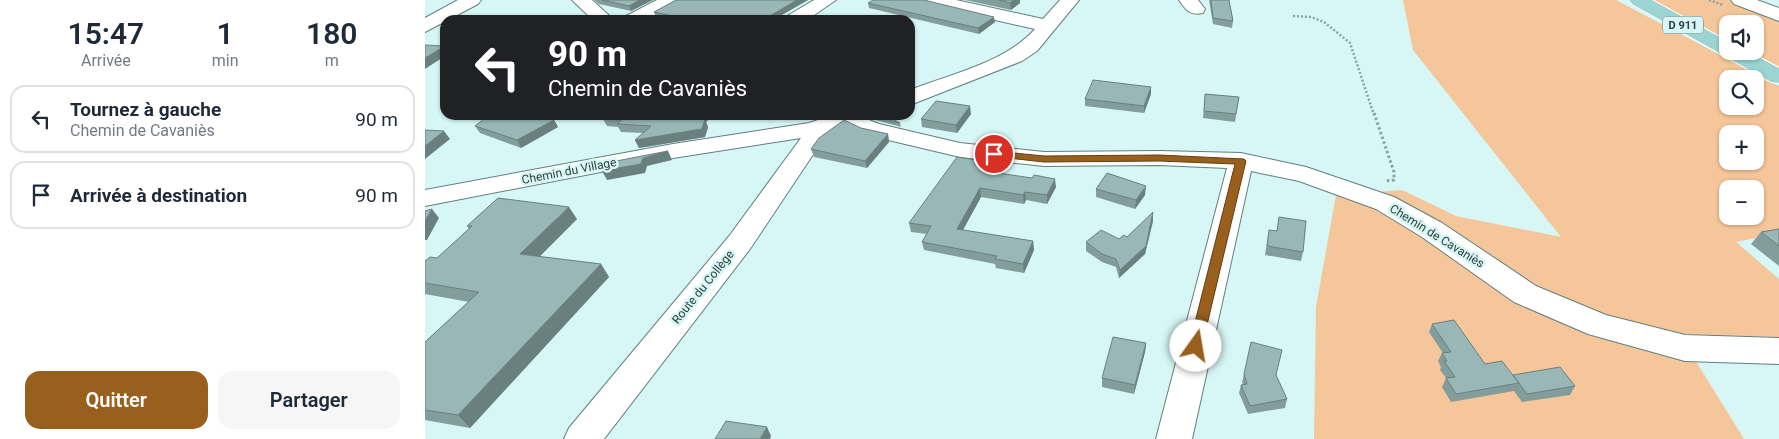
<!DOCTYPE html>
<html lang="fr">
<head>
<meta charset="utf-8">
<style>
  :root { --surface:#fff; --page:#f6f6f7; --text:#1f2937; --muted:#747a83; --line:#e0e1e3; --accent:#99601d }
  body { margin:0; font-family:Roboto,sans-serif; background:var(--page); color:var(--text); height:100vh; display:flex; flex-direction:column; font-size:19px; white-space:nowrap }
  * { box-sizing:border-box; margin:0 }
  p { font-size:16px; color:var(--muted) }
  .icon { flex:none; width:28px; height:28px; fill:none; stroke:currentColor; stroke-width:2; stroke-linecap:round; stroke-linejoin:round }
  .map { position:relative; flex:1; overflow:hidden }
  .sheet { display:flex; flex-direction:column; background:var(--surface); width:425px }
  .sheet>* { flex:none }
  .banner { position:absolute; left:15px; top:15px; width:475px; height:105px; border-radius:15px; box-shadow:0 1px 4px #0004; background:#202124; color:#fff; overflow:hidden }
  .tools { position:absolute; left:1294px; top:15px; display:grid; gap:10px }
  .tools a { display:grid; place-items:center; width:45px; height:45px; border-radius:10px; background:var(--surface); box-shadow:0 1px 4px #0004; font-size:25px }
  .pin { position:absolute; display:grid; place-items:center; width:42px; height:42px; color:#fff; margin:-21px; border:2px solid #fff; border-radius:50%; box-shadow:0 1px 5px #0007 }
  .me { position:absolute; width:55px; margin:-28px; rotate:13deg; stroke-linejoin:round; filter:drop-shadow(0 0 4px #0008) }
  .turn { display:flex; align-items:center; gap:18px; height:105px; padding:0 25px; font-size:22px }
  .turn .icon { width:65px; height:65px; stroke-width:2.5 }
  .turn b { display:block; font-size:35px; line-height:42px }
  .eta { display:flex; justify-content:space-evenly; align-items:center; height:85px; text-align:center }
  .eta b { font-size:30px; font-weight:600; line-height:35px }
  .primary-button { display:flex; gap:10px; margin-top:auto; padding:10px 25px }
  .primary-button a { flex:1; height:58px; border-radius:15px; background:var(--accent); color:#fff; font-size:20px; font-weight:600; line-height:58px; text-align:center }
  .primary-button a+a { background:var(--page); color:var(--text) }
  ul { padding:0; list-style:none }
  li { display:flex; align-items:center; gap:15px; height:68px; margin:0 10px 8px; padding:0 15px; border:2px solid var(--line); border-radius:15px }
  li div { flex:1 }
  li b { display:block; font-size:19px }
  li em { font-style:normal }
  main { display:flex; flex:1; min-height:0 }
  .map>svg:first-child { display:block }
  .green { fill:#f5c69a; fill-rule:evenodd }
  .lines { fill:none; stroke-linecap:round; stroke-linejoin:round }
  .minor-casing { stroke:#617f7e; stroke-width:2 }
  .major-casing { stroke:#fff; stroke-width:2 }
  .path-far1 { stroke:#8aa2a1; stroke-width:2.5; stroke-dasharray:2 2; stroke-linecap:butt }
  .path { stroke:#8aa2a1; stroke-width:3; stroke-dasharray:2.5 2.5; stroke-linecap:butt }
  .minor { fill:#fff; fill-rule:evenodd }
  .major { fill:#9bd4d3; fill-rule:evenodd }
  .wall { fill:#839d9d }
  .shaded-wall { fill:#6a807f }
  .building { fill:#98b7b6; stroke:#6a807f }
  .route { fill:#99601d; stroke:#633e13 }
  .labels { text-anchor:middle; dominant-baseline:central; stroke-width:5; stroke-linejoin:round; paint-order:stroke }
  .shield { fill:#d6f7f5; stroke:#627675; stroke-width:1 }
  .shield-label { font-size:11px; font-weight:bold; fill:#313e3e }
  .street-label { font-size:12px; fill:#313e3e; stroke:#d6f7f5 }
</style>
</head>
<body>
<main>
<section class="sheet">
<div class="eta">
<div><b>15:47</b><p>Arrivée</p></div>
<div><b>1</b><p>min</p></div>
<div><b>180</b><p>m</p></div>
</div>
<ul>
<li><svg class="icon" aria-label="left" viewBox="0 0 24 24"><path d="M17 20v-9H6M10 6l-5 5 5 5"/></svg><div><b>Tournez à gauche</b><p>Chemin de Cavaniès</p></div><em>90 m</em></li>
<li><svg class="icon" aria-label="arrive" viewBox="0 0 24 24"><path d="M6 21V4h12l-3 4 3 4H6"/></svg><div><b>Arrivée à destination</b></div><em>90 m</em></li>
</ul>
<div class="primary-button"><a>Quitter</a><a>Partager</a></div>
</section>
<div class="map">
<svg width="1354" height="439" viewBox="0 0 1354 439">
  <rect width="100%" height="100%" fill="#d6f7f5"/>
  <!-- green -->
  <path class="green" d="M978,0h213l163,86v147l-43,9 43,37v58l-100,-3 65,105h-430l2,-132 20,-112 66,-5 54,26 105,21 -148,-187zM1302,79h28v27h-28zM1302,134h28v27h-28zM1302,189h28v27h-28z
    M1227,0h81l46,18v49l-30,-16h6v-27h-28v16z"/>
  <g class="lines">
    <defs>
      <path id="minor" d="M33,0h23l-3,4 -53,28v-14z
        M147,0h20l22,20h-21z
        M232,0h23l-3,4 -30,16h-24l3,-4z
        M389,0h22l-29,20h-23l3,-4z
        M497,0h34l87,19 17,-19h19l-42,51 -15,10 -112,44v-15c41,-16 96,-28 125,-61l-110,-25z
        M754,0h19l7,9 -2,4c-13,3 -17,-3 -24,-13z
        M1306,0h26l22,8v13l-45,-17z
        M408,115h40l-4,5 10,4 81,19 84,9 115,-1 82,2 65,14 88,30 48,26 94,63 70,29 79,20 94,3v26l-94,-3 -97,-27 -74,-32 -92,-65 -46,-28 -77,-28 -48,-10 -59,268h-36l71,-271 -68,-3 -115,1 -84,-9 -97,-23 -17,-8 -18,6 -78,117 -146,190h-40l5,-11 161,-193 71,-97 -128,20 -248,48v-16l248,-46 136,-21z"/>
      <path id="major" d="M1204,0h23l75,41v10h20l32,17v15l-8,-1 -139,-78z"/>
    </defs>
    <!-- minor casing -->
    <use href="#minor" class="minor-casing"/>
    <!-- major casing -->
    <use href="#major" class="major-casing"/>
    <!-- path-far1 -->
    <path class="path-far1" d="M1284,0l14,5
      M868,16l18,1 13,5 26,21 24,72"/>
    <!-- path -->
    <path class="path" d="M949,113l20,59v8l-9,1"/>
    <!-- minor -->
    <use href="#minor" class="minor"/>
    <!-- major -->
    <use href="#major" class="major"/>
  </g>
  <!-- wall -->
  <path class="wall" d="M169,0h59l-22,11 -32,-7z
    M251,0h132l-35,20h-105l-12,-3 -2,-5z
    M540,0h55v3l-9,7z
    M784,0h20l4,21 -1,7 -19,-4z
    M443,3l127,19 -16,12 -110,-26z
    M726,94l-7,19 -59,-7v-7z
    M780,94l34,3 -4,25 -32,-4z
    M546,114l-14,19 -35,-6 -1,-8z
    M446,115l29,8 1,4 -29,-8z
    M178,119l103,3 2,5 -3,10 -66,11 -4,-8 8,-7 -22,-1 -3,-5 -11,-1z
    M129,120l4,7 -37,21 -41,-15 -5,-7z
    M436,128l27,6 1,8 -22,26 -53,-11 -3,-8z
    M572,171l-1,2 60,14 -9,17 -21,-4 -2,4 -43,-7 -18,33 70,11 1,9 -10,23 -28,-5 -1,-4 -71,-14 -2,-8 5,-8 -16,-2 -2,-9z
    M671,189l49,6 -10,14 -39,-12z
    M854,217l24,35 -2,9 -36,-6 4,-25 8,1z
    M152,219l-38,38 62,7 8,13 -139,151 -45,-8v-78l44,-40 -44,-8v-33l12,-3 32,-29 -2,-3z
    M728,221l-8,33 -26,24 -3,-11 -14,-5 -16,-11v-9l33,-3 8,-2z
    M1354,229v37l-28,-22 10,-12z
    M1007,324l53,40 28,11 62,11 -5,9 -48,7 -8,-11 -63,11 -9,-15 4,-9 -6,-8 1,-3 -3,-6 4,-8h1l-14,-21z
    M721,343l-1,9 -11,42 -32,-7v-9z
    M819,374l32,1 11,24 -2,9 -37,6 -9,-21 2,-8 2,-1 -1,-1z"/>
  <!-- shaded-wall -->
  <path class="shaded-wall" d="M215,0h13l-22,11 -2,-5z
    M372,0h11l-35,20h-10z
    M589,0h6v3l-9,7 -1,-7z
    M569,17l1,5 -16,12 -1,-6z
    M20,46v10l-20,13v-11z
    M726,87v7l-7,19v-7z
    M545,106l1,8 -14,19 -1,-8z
    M278,115h10l-7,7 2,5 -3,10 -66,11 -4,-8 64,-21z
    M129,120l4,7 -37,21 -4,-8z
    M19,131l6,8 -25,20v-13z
    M463,134l1,8 -22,26 -2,-7z
    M243,151l4,9 -25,6 -2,7 -38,7 -5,-9 41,-13z
    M571,163l1,8 -5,9 -1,-8z
    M630,179l1,8 -9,17v-9z
    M721,186l-1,9 -10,14 1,-9z
    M555,188l1,9 -22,40 -2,-8z
    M600,192l1,8 -2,4 -1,-9z
    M144,207l8,12 -48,48 -9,-13z
    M7,209l7,9 -12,22h-2v-19z
    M728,212v9l-8,33 -26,24 1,-8z
    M608,241l1,9 -10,23 -1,-9z
    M176,264l8,13 -139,151 -12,-13z
    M721,343l-1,9 -11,42 1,-9z
    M342,427l4,9 -1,3h-10z"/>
  <!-- building -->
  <path class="building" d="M177,0h38l-11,6z
    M251,0h121l-34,20h-73l-36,-8z
    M448,0h51l70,17 -16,11 -110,-25z
    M574,0h15l-4,3z
    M786,0h18l4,21 -20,-3z
    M0,45l20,1 -20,12z
    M668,80l58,7 -7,19 -59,-7z
    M780,94l34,3 -3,17 -32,-3z
    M511,101l34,5 -14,19 -35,-6z
    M64,115h51l14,5 -37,20 -42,-14z
    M182,115h96l-4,4h6l-3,10 -67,11 16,-14 -34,-2 5,-4 -19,-1z
    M447,115h13l15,8z
    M419,120l17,8 27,6 -23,27 -54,-12 8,-11z
    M0,130l19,1 -19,15z
    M243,151l-25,7 -2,6 -39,7 9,-9z
    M532,157l39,6 -5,9 41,6 2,-3 21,4 -8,16 -22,-3 -2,3 -43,-7 -23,41 76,12 -10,23 -28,-5 2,-3 -75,-14 9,-16 -22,-3z
    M682,173l39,13 -10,14 -40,-11z
    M73,198l71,9 -49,47 81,10 -143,151 -33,-5v-68l54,-50 -54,-9v-22l5,-4 7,1 35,-32h-5z
    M7,209l-7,12v-10z
    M728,212l-7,34 -26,24 -4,-11 -14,-5 -16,-12 15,-12 18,9 5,-4 3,2z
    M854,217l27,4 -3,31 -36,-6 2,-16 8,1z
    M1354,229v17l-18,-14z
    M1029,320l31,44 17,-3 17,22 -63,11 -10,-16 9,-1 -11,-16h3l-5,-8 9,-1 -19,-28z
    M688,337l33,6 -11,42 -33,-7z
    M826,342l31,8 -6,25 11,24 -37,7 -9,-21 6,-1 -3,-10z
    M1135,367l15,19 -48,8 -14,-19z
    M301,421l41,6 -7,12h-45z"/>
  <!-- route -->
  <path class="route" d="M569,151l50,5 115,-1 85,4 2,2 -45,189h-10l-2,-4 46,-182 -76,-3 -115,1 -54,-6v-4z"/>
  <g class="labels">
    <!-- shield labels -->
    <rect class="shield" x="1238" y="16.5" width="40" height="17" rx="4"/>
    <g class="shield-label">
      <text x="1258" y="25">D 911</text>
    </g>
    <!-- street labels -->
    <g class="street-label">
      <text transform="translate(144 171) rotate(-11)">Chemin du Village</text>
      <text transform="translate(1012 236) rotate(32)">Chemin de Cavaniès</text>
      <text transform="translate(278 287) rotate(-51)">Route du Collège</text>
    </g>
  </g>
</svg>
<div class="tools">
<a><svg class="icon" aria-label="sound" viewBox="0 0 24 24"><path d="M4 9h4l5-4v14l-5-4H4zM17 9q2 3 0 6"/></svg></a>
<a><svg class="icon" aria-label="search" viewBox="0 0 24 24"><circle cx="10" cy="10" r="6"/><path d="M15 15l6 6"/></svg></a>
<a>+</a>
<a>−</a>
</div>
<div class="pin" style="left:569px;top:154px;background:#d93025"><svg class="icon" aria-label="arrive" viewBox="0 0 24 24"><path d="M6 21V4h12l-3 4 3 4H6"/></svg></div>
<svg class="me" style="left:771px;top:346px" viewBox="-20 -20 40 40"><circle r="19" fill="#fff"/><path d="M0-13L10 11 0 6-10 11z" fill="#99601d"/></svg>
<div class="banner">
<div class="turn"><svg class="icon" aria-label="left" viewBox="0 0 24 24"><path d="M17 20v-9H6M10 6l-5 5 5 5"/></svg><div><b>90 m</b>Chemin de Cavaniès</div></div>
</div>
</div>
</main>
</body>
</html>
